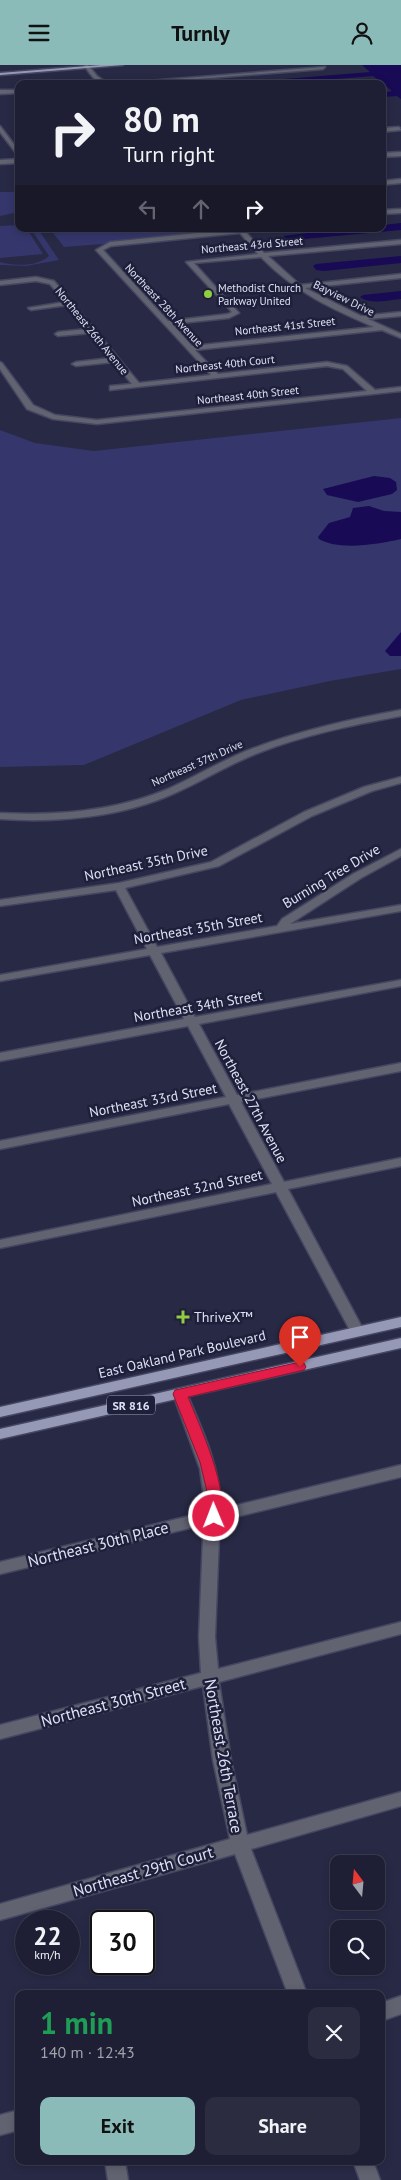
<!DOCTYPE html>
<html lang="en">
<head>
<meta charset="utf-8">
<style>
  :root { --surface:#1e1f34; --page:#2b2c40; --text:#f1f3f6; --muted:#a1a2ac; --line:#3c3d4f; --accent:#8bbbb9 }
  body { margin:0; font-family:"PT Sans",sans-serif; background:var(--page); color:var(--text); height:100vh; display:flex; flex-direction:column; font-size:19px; white-space:nowrap }
  * { box-sizing:border-box; margin:0 }
  p { font-size:16px; color:var(--muted) }
  .icon { flex:none; width:28px; height:28px; fill:none; stroke:currentColor; stroke-width:2; stroke-linecap:round; stroke-linejoin:round }
  .map { position:relative; flex:1; overflow:hidden }
  .details { position:absolute; left:15px; top:1925px; width:370px; height:175px; display:flex; flex-direction:column; background:var(--surface); border-radius:10px; box-shadow:0 2px 8px #0003,0 0 0 1px var(--line) }
  .details>* { flex:none }
  .top-card { position:absolute; left:15px; top:15px; width:371px; height:152px; border-radius:10px; box-shadow:0 2px 8px #0003,0 0 0 1px var(--line); background:#1e1f34; color:var(--text); overflow:hidden }
  .needle { width:32px; rotate:344deg }
  .tools { position:absolute; left:330px; top:1790px; display:grid; gap:10px }
  .tools a { display:grid; place-items:center; width:55px; height:55px; border-radius:10px; background:var(--surface); box-shadow:0 2px 8px #0003,0 0 0 1px var(--line); font-size:25px }
  .speed { position:absolute; left:15px; top:1845px; display:flex; gap:10px; font-size:25px; font-weight:700; text-align:center }
  .speed>* { display:grid; place-content:center; width:65px; height:65px; border-radius:50%; background:var(--surface); box-shadow:0 2px 8px #0003,0 0 0 1px var(--line); line-height:1 }
  .speed small { font-size:12px; font-weight:400 }
  .speed .limit { border:2px solid #111; border-radius:8px; background:#fff; color:#111 }
  .pin { position:absolute; display:grid; place-items:center; width:42px; height:42px; color:#fff; margin:-51px -21px; border-radius:50% 50% 50% 0; rotate:-45deg; box-shadow:0 0 5px #0007 }
  .pin .icon { rotate:45deg }
  .me { position:absolute; width:55px; margin:-28px; rotate:359deg; stroke-linejoin:round; filter:drop-shadow(0 0 4px #0008) }
  .turn { display:flex; align-items:center; gap:18px; height:105px; padding:0 25px; font-size:22px }
  .turn .icon { width:65px; height:65px; stroke-width:2.5 }
  .turn b { display:block; font-size:35px; line-height:42px }
  .lanes { display:flex; align-items:center; height:48px; padding:0 25px; background:#0003; justify-content:center; gap:25px; direction:ltr }
  .lanes .off { opacity:.35 }
  .round { display:grid; place-items:center; flex:none; width:52px; height:52px; border-radius:10px; background:var(--page) }
  .head { display:flex; align-items:center; justify-content:space-between; height:85px; padding:0 25px }
  h1 { font-size:30px; font-weight:700; line-height:38px; color:#1e9e55 }
  .action { display:flex; gap:10px; margin-top:auto; padding:10px 25px }
  .action a { flex:1; height:58px; border-radius:10px; background:var(--accent); color:#111; font-size:20px; font-weight:700; line-height:58px; text-align:center }
  .action a+a { background:var(--page); color:var(--text) }
  header { display:flex; justify-content:space-between; align-items:center; height:65px; padding:0 25px; background:var(--accent); color:#111; font-size:22px; font-weight:700 }
  .map>svg:first-child { display:block }
  .green { fill:#35366c }
  .water { fill:#180a55 }
  .lines { fill:none; stroke-linecap:round; stroke-linejoin:round }
  .minor-casing { stroke:#454661; stroke-width:3 }
  .major-casing { stroke:#454661; stroke-width:3 }
  .minor { fill:#626371; fill-rule:evenodd }
  .major { fill:#9699b6; fill-rule:evenodd }
  .route { fill:#e11d48; stroke:#92132f }
  .poi-dot { fill:#90cd40; stroke:#1e1f3a; stroke-width:2 }
  .labels { text-anchor:middle; dominant-baseline:central; stroke-width:5; stroke-linejoin:round; paint-order:stroke }
  .far-street-label { font-size:11px; fill:#dee0f3; stroke:#1e1f3a }
  .far-poi-label { font-size:11px; fill:#dee0f3; stroke:#1e1f3a; text-anchor:start }
  .shield { fill:#1e1f3a; stroke:#a4a6bc; stroke-width:1 }
  .shield-label { font-size:12px; font-weight:bold; fill:#dee0f3 }
  .street-label { font-size:14px; fill:#dee0f3; stroke:#1e1f3a }
  .poi-label { font-size:14px; fill:#dee0f3; stroke:#1e1f3a; text-anchor:start }
  .near-street-label { font-size:16px; fill:#dee0f3; stroke:#1e1f3a }
</style>
</head>
<body>
<header><svg class="icon" aria-label="menu" viewBox="0 0 24 24"><path d="M4 6h16M4 12h16M4 18h16"/></svg>Turnly<svg class="icon" aria-label="person" viewBox="0 0 24 24"><circle cx="12" cy="8" r="4"/><path d="M4 21q1-7 8-7t8 7"/></svg></header>
<div class="map">
<svg width="401" height="2115" viewBox="0 0 401 2115">
  <rect width="100%" height="100%" fill="#282945"/>
  <!-- green -->
  <path class="green" d="M0,127h19v20l-19,4z
    M19,160v4h8l16,25 -43,4v-32z
    M31,164h7l21,31 -33,6 -26,-1v-3c15,4 37,5 49,-6z
    M50,164h187l-16,4 -2,-2 -93,8 2,3 -64,5z
    M401,353v251l-71,12 -89,19 -157,65 -84,2v-337l35,13 59,8z"/>
  <!-- water -->
  <path class="water" d="M362,0h39v34l-4,-3 -14,1v-4l9,-2 -19,-15 -100,8h-50l147,-12z
    M401,158v7l-108,10 -6,-1 -4,-3 58,-7h41l1,-4z
    M401,191v7l-77,8 -8,-1 -3,-4 3,-2z
    M401,226v8c-13,1 -30,6 -41,-2l3,-2z
    M374,411l16,2 6,4 1,8 -5,4 -34,8 -31,-7 -4,-6z
    M369,441l15,5 17,1v27c-22,5 -62,12 -82,0l-1,-2 11,-14 21,-6 3,-9z
    M401,567v24h-11l-5,-5z"/>
  <g class="lines">
    <defs>
      <path id="minor" d="M84,0h4l9,11 11,8c-12,0 -18,-10 -24,-19z
        M325,2l-2,2 -188,15h-25z
        M0,25h19v3l-19,1z
        M0,61l19,25v6l-19,-25z
        M382,63l17,-1 2,3 -19,2z
        M401,87v4l-19,1v-4z
        M19,94v4l-19,1v-4z
        M401,114v4l-19,2v-4z
        M401,144v4l-19,1v-4z
        M237,164l7,1 20,23 137,-13v4l-133,12 32,29 101,-11v4l-96,10 56,28 40,-4v4l-33,3 33,15v4l-19,-8 -187,20 23,24 109,-12 20,4 28,24 26,-3v4l-304,33 -44,-5 -26,-10 -27,-40v-7l2,1 31,42 22,10 42,5 270,-29 -24,-22 -16,-3 -217,24v-4l22,-2 -18,-22 -38,4 -4,-2 4,-2 35,-4 -20,-25 -33,3 -3,-2 3,-2 29,-3 -19,-24 -37,5 -3,-2 37,-6 -15,-18 -14,-3 -36,4v-4l36,-4 18,4 85,102 72,-8 -115,-125 14,-8zM240,168l18,21 -72,8 46,50 -4,2 -60,7 -65,-71 8,-4zM261,192c34,35 69,51 113,70l-182,19 -20,-22 57,-6 10,-5 -45,-50z
        M401,645v6c-49,9 -97,19 -143,37 -29,11 -55,28 -83,40 -53,24 -117,30 -175,26v-6c56,3 116,-2 168,-24 29,-13 56,-30 86,-41 48,-18 97,-29 147,-38z
        M401,712v6l-29,8 -60,25 -93,50 -94,22 32,59 120,-21 5,-7 71,-45 48,-25v7l-40,22 -71,46 111,-19v6l-240,42 34,64 206,-37v6l-202,38 38,71 164,-32v8l-160,31 43,80 117,-24v8l-113,23 76,142 -2,3h-10l-76,-142 -276,56v-8l272,-56 -43,-80 -229,45v-8l226,-44 -38,-71 -188,35v-8l184,-34 -34,-64 -150,26v-6l147,-26 -31,-59 -116,16v-6l119,-17 92,-21 93,-50 60,-25z
        M180,1324l5,1 2,4c16,37 33,74 34,115l180,-44v12l-401,97v-12l206,-50 -6,-43 -27,-75 2,-4z
        M211,1466l5,2 3,4 -4,100 3,32 183,-47v12l-182,48 12,78 16,75 154,-43v14l-150,43 56,145h-19l-53,-140 -235,66v-16l230,-65 -17,-79 -10,-74 -203,53v-14l201,-52 -2,-36 4,-100 3,-4z
        M401,1931v18l-20,7v-18z
        M19,2045v20l-19,5v-20z
        M105,2096h20l3,19h-20z
        M353,2096h20l7,19h-20z"/>
      <path id="major" d="M101,0h22l-123,10v-2z
        M401,1252v10l-401,90v-10z
        M401,1273v10l-401,91v-10z"/>
    </defs>
    <!-- minor casing -->
    <use href="#minor" class="minor-casing"/>
    <!-- major casing -->
    <use href="#major" class="major-casing"/>
    <!-- minor -->
    <use href="#minor" class="minor"/>
    <!-- major -->
    <use href="#major" class="major"/>
  </g>
  <!-- route -->
  <path class="route" d="M300,1297l4,1 2,4 -2,3 -116,27c10,25 44,98 31,122l-5,2 -5,-2 -2,-3 1,-20 -8,-34 -27,-68 2,-4 5,-1z"/>
  <!-- markers -->
  <g class="poi-dot">
    <circle cx="208" cy="229" r="5"/>
    <path d="M180.5 1244.5h5v5h5v5h-5v5h-5v-5h-5v-5h5z"/>
  </g>
  <g class="labels">
    <!-- far-street labels -->
    <g class="far-street-label">
      <text transform="translate(252 180) rotate(-5)">Northeast 43rd Street</text>
      <text transform="translate(344 233) rotate(26)">Bayview Drive</text>
      <text transform="translate(164 240) rotate(47)">Northeast 28th Avenue</text>
      <text transform="translate(285 261) rotate(-6)">Northeast 41st Street</text>
      <text transform="translate(92 266) rotate(51)">Northeast 26th Avenue</text>
      <text transform="translate(225 299) rotate(-6)">Northeast 40th Court</text>
      <text transform="translate(248 330) rotate(-6)">Northeast 40th Street</text>
      <text transform="translate(197 698) rotate(-24)">Northeast 37th Drive</text>
    </g>
    <!-- far-poi labels -->
    <g class="far-poi-label">
      <text x="218" y="223">Methodist Church<tspan x="218" dy="13">Parkway United</tspan></text>
    </g>
    <!-- shield labels -->
    <rect class="shield" x="107" y="1330.5" width="48" height="19" rx="4"/>
    <g class="shield-label">
      <text x="131" y="1340">SR 816</text>
    </g>
    <!-- street labels -->
    <g class="street-label">
      <text transform="translate(146 798) rotate(-12)">Northeast 35th Drive</text>
      <text transform="translate(331 811) rotate(-31)">Burning Tree Drive</text>
      <text transform="translate(198 863) rotate(-10)">Northeast 35th Street</text>
      <text transform="translate(198 941) rotate(-10)">Northeast 34th Street</text>
      <text transform="translate(153 1035) rotate(-11)">Northeast 33rd Street</text>
      <text transform="translate(251 1036) rotate(62)">Northeast 27th Avenue</text>
      <text transform="translate(197 1123) rotate(-12)">Northeast 32nd Street</text>
      <text transform="translate(182 1289) rotate(-13)">East Oakland Park Boulevard</text>
    </g>
    <!-- poi labels -->
    <g class="poi-label">
      <text x="194" y="1252">ThriveX™</text>
    </g>
    <!-- near-street labels -->
    <g class="near-street-label">
      <text transform="translate(98 1479) rotate(-14)">Northeast 30th Place</text>
      <text transform="translate(113 1637) rotate(-15)">Northeast 30th Street</text>
      <text transform="translate(224 1691) rotate(80)">Northeast 26th Terrace</text>
      <text transform="translate(143 1806) rotate(-16)">Northeast 29th Court</text>
    </g>
  </g>
</svg>
<div class="tools">
<a><svg class="needle" viewBox="-14 -14 28 28"><path d="M0-13l5 13h-10z" fill="#e53935"/><path d="M0 13l5-13h-10z" fill="#a1a2ac"/></svg></a>
<a><svg class="icon" aria-label="search" viewBox="0 0 24 24"><circle cx="10" cy="10" r="6"/><path d="M15 15l6 6"/></svg></a>
</div>
<div class="speed"><div>22<small>km/h</small></div><div class="limit">30</div></div>
<div class="pin" style="left:300px;top:1302px;background:#d93025"><svg class="icon" aria-label="arrive" viewBox="0 0 24 24"><path d="M6 21V4h12l-3 4 3 4H6"/></svg></div>
<svg class="me" style="left:214px;top:1451px" viewBox="-20 -20 40 40"><circle r="17" fill="#e11d48" stroke="#fff" stroke-width="3"/><path d="M0-11L8 9 0 5-8 9z" fill="#fff"/></svg>
<div class="top-card">
<div class="turn"><svg class="icon" aria-label="right" viewBox="0 0 24 24"><path d="M7 20v-9h11M14 6l5 5-5 5"/></svg><div><b>80 m</b>Turn right</div></div>
<div class="lanes"><svg class="icon off" aria-label="left" viewBox="0 0 24 24"><path d="M17 20v-9H6M10 6l-5 5 5 5"/></svg><svg class="icon off" aria-label="ahead" viewBox="0 0 24 24"><path d="M12 20V5M6 11l6-6 6 6"/></svg><svg class="icon" aria-label="right" viewBox="0 0 24 24"><path d="M7 20v-9h11M14 6l5 5-5 5"/></svg></div>
</div>
<section class="details">
<div class="head"><div><h1>1 min</h1><p>140 m · 12:43</p></div><a class="round"><svg class="icon" aria-label="close" viewBox="0 0 24 24"><path d="M6 6l12 12M18 6L6 18"/></svg></a></div>
<div class="action"><a>Exit</a><a>Share</a></div>
</section>
</div>
</body>
</html>
